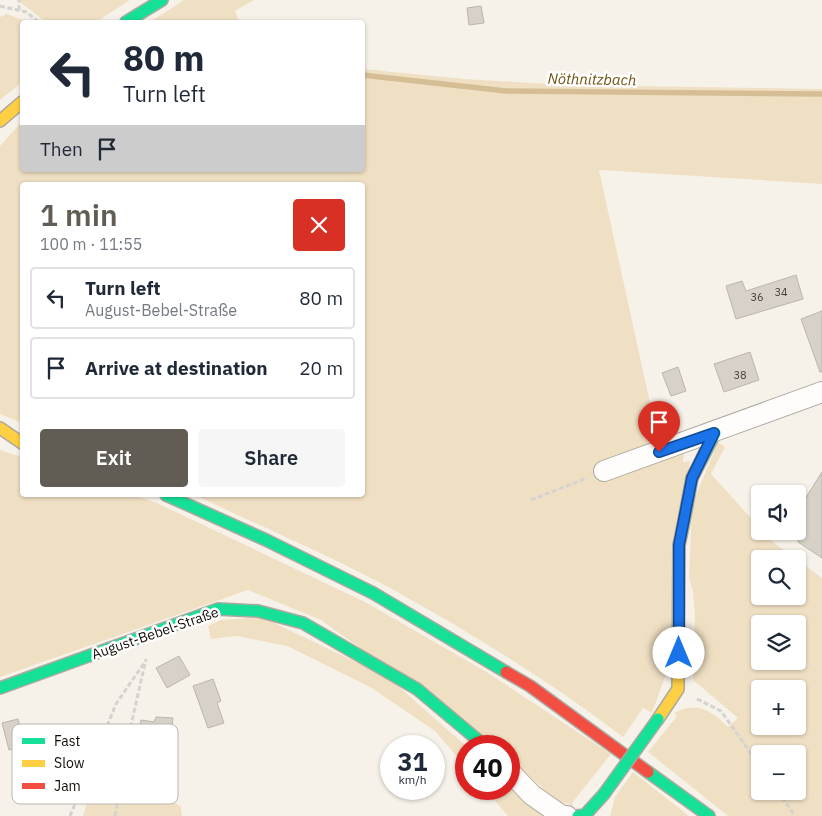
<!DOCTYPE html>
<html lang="en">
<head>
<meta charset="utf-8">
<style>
  :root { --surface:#fff; --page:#f6f6f7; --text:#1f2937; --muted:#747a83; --line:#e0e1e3; --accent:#625d54 }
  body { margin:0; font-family:"IBM Plex Sans",sans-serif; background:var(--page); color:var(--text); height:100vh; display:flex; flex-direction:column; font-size:19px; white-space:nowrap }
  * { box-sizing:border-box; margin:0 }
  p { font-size:16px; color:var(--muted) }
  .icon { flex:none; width:28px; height:28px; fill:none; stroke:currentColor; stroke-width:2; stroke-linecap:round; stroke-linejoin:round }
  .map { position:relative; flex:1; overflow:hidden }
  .details { position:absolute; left:20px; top:182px; width:345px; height:315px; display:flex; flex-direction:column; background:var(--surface); border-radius:5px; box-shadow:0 1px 4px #0004 }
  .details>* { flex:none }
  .banner { position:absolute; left:20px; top:20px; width:345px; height:152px; border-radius:5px; box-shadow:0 1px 4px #0004; background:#fff; color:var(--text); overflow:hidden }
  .buttons { position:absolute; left:751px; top:485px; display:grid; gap:10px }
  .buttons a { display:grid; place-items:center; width:55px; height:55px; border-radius:5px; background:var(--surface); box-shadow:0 1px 4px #0004; font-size:25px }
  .speed { position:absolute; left:380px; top:735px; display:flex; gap:10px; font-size:25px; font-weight:700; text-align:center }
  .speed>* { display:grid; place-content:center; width:65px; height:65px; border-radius:50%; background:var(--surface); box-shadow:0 1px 4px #0004; line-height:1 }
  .speed small { font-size:12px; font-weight:400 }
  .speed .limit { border:8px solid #d22; background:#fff; color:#111 }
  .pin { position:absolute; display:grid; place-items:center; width:42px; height:42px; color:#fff; margin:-51px -21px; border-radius:50% 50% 50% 0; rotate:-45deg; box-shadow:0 0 5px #0007 }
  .pin .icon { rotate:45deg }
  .me { position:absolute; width:55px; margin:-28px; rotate:0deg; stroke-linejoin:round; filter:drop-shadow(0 0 4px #0008) }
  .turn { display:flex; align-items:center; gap:18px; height:105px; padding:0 20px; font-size:22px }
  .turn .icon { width:65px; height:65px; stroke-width:2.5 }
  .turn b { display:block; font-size:35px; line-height:42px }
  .then { display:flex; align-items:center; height:48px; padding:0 20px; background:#0003; gap:10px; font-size:19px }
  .round { display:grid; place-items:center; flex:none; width:52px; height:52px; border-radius:5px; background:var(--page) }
  .headline { display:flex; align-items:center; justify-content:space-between; height:85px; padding:0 20px }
  h1 { font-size:30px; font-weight:600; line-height:38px; color:var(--accent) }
  .cta { display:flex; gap:10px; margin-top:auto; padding:10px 20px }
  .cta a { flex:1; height:58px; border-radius:5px; background:var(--accent); color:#fff; font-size:20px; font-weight:600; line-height:58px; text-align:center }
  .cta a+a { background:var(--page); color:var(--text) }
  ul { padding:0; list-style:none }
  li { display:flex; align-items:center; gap:15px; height:62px; margin:0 10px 8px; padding:0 10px; border:2px solid var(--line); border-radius:5px }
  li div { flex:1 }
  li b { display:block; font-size:19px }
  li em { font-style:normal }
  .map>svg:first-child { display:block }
  .green { fill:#f0e0c3; fill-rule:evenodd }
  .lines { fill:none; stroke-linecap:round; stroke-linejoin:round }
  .stream { stroke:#d5be95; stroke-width:5.5 }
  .building { fill:#d7d1c8; stroke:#bbb6ad }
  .street-casing { stroke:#ada89f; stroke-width:22 }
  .fast-casing { stroke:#ada89f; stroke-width:14 }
  .slow-casing { stroke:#ada89f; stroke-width:14 }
  .jam-casing { stroke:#ada89f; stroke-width:14 }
  .path { stroke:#d4d3d0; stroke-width:3; stroke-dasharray:5 2.5; stroke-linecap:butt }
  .street { stroke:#fefdfc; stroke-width:20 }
  .fast { stroke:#16e098; stroke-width:11 }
  .slow { stroke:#ffcf43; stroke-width:11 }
  .jam { stroke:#f24e42; stroke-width:11 }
  .fast-bridge-casing { stroke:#ada89f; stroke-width:14; stroke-linecap:butt }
  .fast-bridge { stroke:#16e098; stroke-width:11 }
  .route-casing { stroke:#114b97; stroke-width:12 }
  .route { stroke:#1a73e8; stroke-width:9 }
  .labels { text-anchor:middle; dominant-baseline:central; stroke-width:5; stroke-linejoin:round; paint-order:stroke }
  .number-label { font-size:11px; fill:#433e35 }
  .street-label { font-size:14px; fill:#120d04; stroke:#fff }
  .water-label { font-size:15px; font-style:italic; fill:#70510f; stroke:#fff }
  .key { fill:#fff; stroke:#b8b6b4; stroke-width:1 }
  .key-label { font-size:14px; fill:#120d04 }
</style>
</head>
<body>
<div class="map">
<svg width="822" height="816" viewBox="0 0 822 816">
  <rect width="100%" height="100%" fill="#f7f2e9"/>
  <!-- green -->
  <path class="green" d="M17,0h113l-34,22h-50z
    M184,0h70l-19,11 4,11h-89z
    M7,14l21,8h-6v60l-22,18v-83z
    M363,69l101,10 103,6 255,4v95l-223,-14 60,274 25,8 -1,10 7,-1 -18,196 -20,56 -9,-5 -20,29c-73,-56 -152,-104 -233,-149 -63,-34 -131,-62 -195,-93h167v-310h-340v238l-22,-9v-268l22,-25v49h340z
    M718,442l7,5 -14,27 49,54v3h3l10,11 23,17h-36v37h38v-36l24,18v238h-94l-80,-64 29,-36 -3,-3c23,-12 37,-3 54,14l10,-9 -45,-38 2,-63 -2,-25 -4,-14 3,-73zM760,624h38v37h-38zM760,689h38v37h-38zM760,754h38v37h-38z
    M0,450l22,7v38h111l24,8 208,99 120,69 126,83 -39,49 2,3 -17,-5 -48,-43v-12h-13l-175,-126 -73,-30 -248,87z
    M262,617l127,61 77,68v21l-31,-36 -65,-44 -83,-41 -50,-10 -26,3 -3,-13 13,-6z
    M103,750l78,57 1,9h-99z
    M633,772l56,44h-79l5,-19z
    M509,781l40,35h-41l-23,-27h24z"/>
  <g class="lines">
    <!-- stream -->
    <path class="stream" d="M362,75l144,16 316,3"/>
  </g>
  <!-- building -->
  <path class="building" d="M481,6l3,17 -15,2 -2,-17z
    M796,275l7,24 -67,20 -10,-33 16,-5 4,10z
    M822,311v61h-2l-19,-53z
    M750,352l9,28 -35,12 -10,-28z
    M678,367l8,24 -15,5 -9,-23z
    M822,472v86l-24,-16v-32z
    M179,656l11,19 -23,13 -11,-20z
    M213,679l8,22 -4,2 7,20 -16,5 -15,-42z
    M156,717l17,1 -3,29 -33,-9 4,-18 13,2z
    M18,719l8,26 -17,5 -7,-27z"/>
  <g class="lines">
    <defs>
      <path id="street" d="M604,471l218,-79
        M509,771l23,24 30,21h5"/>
      <path id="fast" d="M126,22l36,-22
        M166,495l100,45 107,53 133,79
        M683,526l9,-48 23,-45
        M0,688l218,-79 40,2 45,12 114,66 68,57
        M648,772l61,44
        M578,816l7,-1 19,-21"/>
      <path id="slow" d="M0,121l22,-19
        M0,428l22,15
        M658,719l20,-30 1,-144 4,-19"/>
      <path id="jam" d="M506,672l24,14 118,86"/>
    </defs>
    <!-- street casing -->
    <use href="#street" class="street-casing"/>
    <!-- fast casing -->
    <use href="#fast" class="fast-casing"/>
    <!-- slow casing -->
    <use href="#slow" class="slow-casing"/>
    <!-- jam casing -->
    <use href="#jam" class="jam-casing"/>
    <!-- path -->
    <path class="path" d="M0,6l26,6 13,10
      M19,10v-10
      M531,500l56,-22
      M697,699l24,12 39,55
      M778,791l17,25
      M70,816l46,-112 28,-41
      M115,816l9,-60 22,-97"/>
    <!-- street -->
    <use href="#street" class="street"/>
    <!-- fast -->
    <use href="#fast" class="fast"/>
    <!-- slow -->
    <use href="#slow" class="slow"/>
    <!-- jam -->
    <use href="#jam" class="jam"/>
    <defs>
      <path id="fast-bridge" d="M604,794l54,-75"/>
    </defs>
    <!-- fast-bridge casing -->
    <use href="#fast-bridge" class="fast-bridge-casing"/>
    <!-- fast-bridge -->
    <use href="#fast-bridge" class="fast-bridge"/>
  </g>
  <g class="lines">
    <defs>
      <path id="route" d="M659,452l55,-19 -22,45 -13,67v108"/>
    </defs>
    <!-- route casing -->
    <use href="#route" class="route-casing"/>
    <!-- route -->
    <use href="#route" class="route"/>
  </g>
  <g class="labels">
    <!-- number labels -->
    <g class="number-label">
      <text x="781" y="292">34</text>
      <text x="757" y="297">36</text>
      <text x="740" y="375">38</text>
    </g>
    <!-- street labels -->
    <g class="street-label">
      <text transform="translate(155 633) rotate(-19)">August-Bebel-Straße</text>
    </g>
    <!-- water labels -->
    <g class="water-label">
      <text transform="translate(592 79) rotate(1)">Nöthnitzbach</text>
    </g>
  </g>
  <!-- legend -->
  <rect x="12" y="724" width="166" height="80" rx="8" class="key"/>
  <rect x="22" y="738" width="23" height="6" fill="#16e098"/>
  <rect x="22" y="760" width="23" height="7" fill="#ffcf43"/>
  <rect x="22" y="783" width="23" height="6" fill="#f24e42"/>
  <g class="key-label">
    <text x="54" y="746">Fast</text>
    <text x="54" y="768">Slow</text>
    <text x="54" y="791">Jam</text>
  </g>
</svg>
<div class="buttons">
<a><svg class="icon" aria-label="sound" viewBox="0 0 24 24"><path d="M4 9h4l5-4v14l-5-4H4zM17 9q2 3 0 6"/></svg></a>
<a><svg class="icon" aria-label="search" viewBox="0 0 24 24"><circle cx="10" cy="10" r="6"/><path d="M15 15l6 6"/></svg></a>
<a><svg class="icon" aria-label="layers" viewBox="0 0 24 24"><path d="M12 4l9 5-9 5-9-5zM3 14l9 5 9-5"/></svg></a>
<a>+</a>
<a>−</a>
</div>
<div class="speed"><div>31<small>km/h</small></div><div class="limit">40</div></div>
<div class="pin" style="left:659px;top:452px;background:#d93025"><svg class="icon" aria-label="arrive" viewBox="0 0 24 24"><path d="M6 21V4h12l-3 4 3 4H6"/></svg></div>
<svg class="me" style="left:679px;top:653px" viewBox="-20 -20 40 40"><circle r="19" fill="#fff"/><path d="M0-13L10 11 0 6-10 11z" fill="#1a73e8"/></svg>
<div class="banner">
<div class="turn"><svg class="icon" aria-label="left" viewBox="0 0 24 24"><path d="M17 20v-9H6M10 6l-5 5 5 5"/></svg><div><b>80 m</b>Turn left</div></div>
<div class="then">Then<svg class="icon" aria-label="arrive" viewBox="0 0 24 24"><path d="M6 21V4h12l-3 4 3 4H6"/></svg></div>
</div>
<section class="details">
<div class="headline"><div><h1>1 min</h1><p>100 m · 11:55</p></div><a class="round" style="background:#d93025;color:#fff"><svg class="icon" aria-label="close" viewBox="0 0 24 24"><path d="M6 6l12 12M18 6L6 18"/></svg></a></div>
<ul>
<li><svg class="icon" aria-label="left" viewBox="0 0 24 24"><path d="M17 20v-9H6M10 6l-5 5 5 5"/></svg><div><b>Turn left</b><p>August-Bebel-Straße</p></div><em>80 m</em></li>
<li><svg class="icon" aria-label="arrive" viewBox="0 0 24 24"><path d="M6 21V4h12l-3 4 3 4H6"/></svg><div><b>Arrive at destination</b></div><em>20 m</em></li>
</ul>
<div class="cta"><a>Exit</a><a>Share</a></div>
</section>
</div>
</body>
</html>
